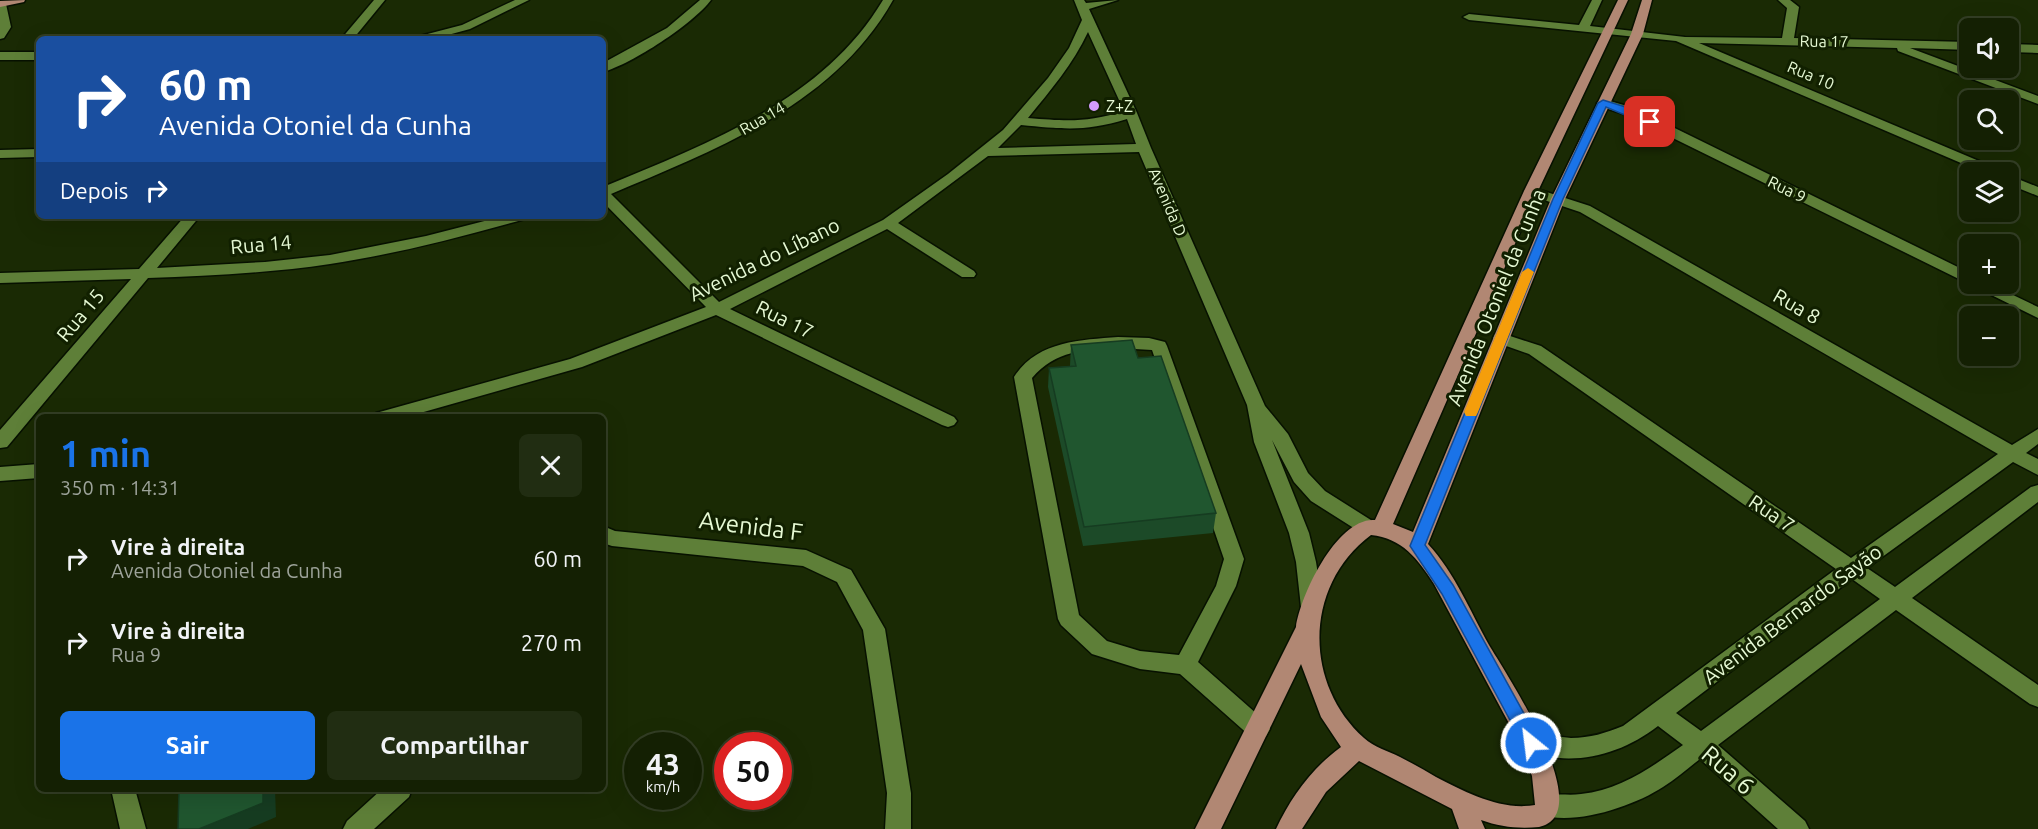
<!DOCTYPE html>
<html lang="pt">
<head>
<meta charset="utf-8">
<style>
  :root { --surface:#142003; --page:#212d12; --text:#f1f3f6; --muted:#9da39a; --line:#333e25; --accent:#1a73e8 }
  body { margin:0; font-family:Ubuntu,sans-serif; background:var(--page); color:var(--text); height:100vh; display:flex; flex-direction:column; font-size:22px; white-space:nowrap }
  * { box-sizing:border-box; margin:0 }
  p { font-size:20px; color:var(--muted) }
  .icon { flex:none; width:33px; height:33px; fill:none; stroke:currentColor; stroke-width:2; stroke-linecap:round; stroke-linejoin:round }
  .map { position:relative; flex:1; overflow:hidden }
  .panel { position:absolute; left:36px; top:414px; width:570px; height:378px; display:flex; flex-direction:column; background:var(--surface); border-radius:9px; box-shadow:0 6px 24px #0002,0 0 0 2px var(--line) }
  .panel>* { flex:none }
  .top-card { position:absolute; left:36px; top:36px; width:570px; height:183px; border-radius:9px; box-shadow:0 6px 24px #0002,0 0 0 2px var(--line); background:#1a4fa0; color:#fff; overflow:hidden }
  .tools { position:absolute; left:1959px; top:18px; display:grid; gap:12px }
  .tools a { display:grid; place-items:center; width:60px; height:60px; border-radius:9px; background:var(--surface); box-shadow:0 6px 24px #0002,0 0 0 2px var(--line); font-size:30px }
  .speed { position:absolute; left:624px; top:732px; display:flex; gap:12px; font-size:30px; font-weight:700; text-align:center }
  .speed>* { display:grid; place-content:center; width:78px; height:78px; border-radius:50%; background:var(--surface); box-shadow:0 6px 24px #0002,0 0 0 2px var(--line); line-height:1 }
  .speed small { font-size:15px; font-weight:400 }
  .speed .limit { border:9px solid #d22; background:#fff; color:#111 }
  .pin { position:absolute; display:grid; place-items:center; width:51px; height:51px; color:#fff; margin:-26px; border-radius:12px; box-shadow:0 3px 9px #0006 }
  .me { position:absolute; width:66px; margin:-33px; rotate:331deg; stroke-linejoin:round; filter:drop-shadow(0 0 4px #0008) }
  .turn { display:flex; align-items:center; gap:21px; height:126px; padding:0 24px; font-size:27px }
  .turn .icon { width:78px; height:78px; stroke-width:2.5 }
  .turn b { display:block; font-size:42px; line-height:51px }
  .then { display:flex; align-items:center; height:57px; padding:0 24px; background:#0003; gap:12px; font-size:22px }
  .round { display:grid; place-items:center; flex:none; width:63px; height:63px; border-radius:9px; background:var(--page) }
  .overview { display:flex; align-items:center; justify-content:space-between; height:102px; padding:0 24px }
  h1 { font-size:36px; font-weight:600; line-height:45px; color:var(--accent) }
  .primary-button { display:flex; gap:12px; margin-top:auto; padding:12px 24px }
  .primary-button a { flex:1; height:69px; border-radius:9px; background:var(--accent); color:#fff; font-size:24px; font-weight:600; line-height:69px; text-align:center }
  .primary-button a+a { background:var(--page); color:var(--text) }
  ul { padding:0; list-style:none }
  li { display:flex; align-items:center; gap:18px; height:84px; padding:0 24px }
  li div { flex:1 }
  li b { display:block; font-size:22px }
  li em { font-style:normal }
  .map>svg:first-child { display:block }
  .lines { fill:none; stroke-linecap:round; stroke-linejoin:round }
  .minor-casing { stroke:#071100; stroke-width:3 }
  .major-casing { stroke:#071100; stroke-width:3 }
  .minor { fill:#5e7f38; fill-rule:evenodd }
  .major { fill:#b18773; fill-rule:evenodd }
  .wall { fill:#1c4a28 }
  .shaded-wall { fill:#163c21 }
  .building { fill:#20562f; stroke:#163c21; stroke-width:1.5 }
  .route { fill:#1a73e8; stroke:#114b97; stroke-width:1.5 }
  .slow { fill:#f59e0b }
  .poi-dot { fill:#d39cfc; stroke:#112000; stroke-width:2 }
  .labels { text-anchor:middle; dominant-baseline:central; stroke-width:6; stroke-linejoin:round; paint-order:stroke }
  .far-street-label { font-size:16px; fill:#e6f9d4; stroke:#112000 }
  .far-poi-label { font-size:16px; fill:#e6f9d4; stroke:#112000; text-anchor:start }
  .street-label { font-size:20px; fill:#e6f9d4; stroke:#112000 }
  .near-street-label { font-size:24px; fill:#e6f9d4; stroke:#112000 }
</style>
</head>
<body>
<div class="map">
<svg width="2038" height="829" viewBox="0 0 2038 829">
  <rect width="100%" height="100%" fill="#1a2a04"/>
  <g class="lines">
    <defs>
      <path id="minor" d="M374,0h11l-32,39h-12z
        M515,0h14l-59,29 -37,10h-19l2,-2 46,-12z
        M700,0h11c-18,24 -79,64 -108,72v-9l64,-35z
        M883,0h10c-59,105 -176,149 -282,194l108,108 164,-82 65,-46 55,-44 45,-52 21,-30 13,-28 -8,-20h10l2,3 32,-3 -29,9 48,104 14,35 114,258 23,28 20,39 17,18 49,31 3,5 -3,5 -7,3 -7,-3 -49,-31 -17,-19 -22,-42 37,93 7,29 7,45 -3,6 -8,3 -8,-3 -3,-6 -5,-45 -7,-29 -35,-91 -7,-37 -108,-253 -151,4 -90,67 76,48 2,3 -2,3h-12l-75,-48 -157,80 224,108 3,4 -3,4 -6,2 -6,-2 -226,-110 -134,52 -176,50h-33l3,-4 194,-54 136,-52 -103,-105v-15c103,-43 220,-86 280,-187zM1088,32l36,79c-38,12 -58,10 -96,7 22,-27 45,-54 60,-86zM1127,119l9,25 -138,4 23,-23c43,4 64,7 106,-6z
        M1592,0h10l-12,26 95,11 97,1 5,-30 -9,-8h12l9,7 -5,31 176,4v8l-60,-2 128,48v8l-140,-53 -1,-3 -198,-5 299,126 2,3h-18l-306,-131 -207,-21 -6,-3 6,-3 110,11z
        M0,1l6,3 5,23 -7,11 -4,1z
        M2008,44l30,1v8l-30,-1z
        M0,52h39v8h-39z
        M1603,99l31,9 336,165v11h20l48,23v11l-414,-204 -25,-8 -2,-3z
        M39,149v8l-39,1v-8z
        M2008,175l30,12v9l-30,-12z
        M1531,187l59,19 422,239 26,-16v15l-12,9 12,6v16l-25,-13 -146,106 28,19 136,-100 7,-2v17l-126,96 126,87v22l-8,-3 -134,-94 -178,135 87,76 4,8h-31l-78,-70c-12,9 -24,20 -37,28 -29,19 -90,40 -124,27l-3,-8 3,-8c14,-6 28,-2 42,-4 39,-4 71,-27 102,-49l-25,-19c-39,30 -87,42 -135,24l-4,-7 4,-7c15,-6 32,1 48,2 19,0 35,-5 52,-12l213,-157 -307,-215 -34,-12 -2,-4 2,-4 6,-1 40,13 310,212 147,-104 -418,-242 -54,-18 -2,-3zM1852,579l28,20 -179,132 -25,-18z
        M185,216h15l-43,52 108,-6 65,-7 96,-19 78,-20h23l-2,3c-64,18 -129,35 -195,45 -60,9 -121,12 -182,14l-141,169 -7,1v-18l131,-151 -131,4v-10l139,-4z
        M1118,337l31,1 16,4 2,4 77,213 -8,27 -38,76 68,60 4,7 -4,7 -8,3 -8,-3 -70,-62 -40,-5 -48,-15 -31,-29 -3,-6 -44,-242c23,-36 66,-37 104,-40zM1118,348l34,2 72,209 -8,27 -37,69 -39,-4 -33,-10 -28,-26 -47,-237c24,-28 52,-28 86,-30z
        M39,464v14l-39,3v-14z
        M603,526l12,5 191,19 45,20 34,59 26,164v36h-26l2,-36 -24,-163 -26,-48 -34,-16 -191,-20 -9,-3z
        M111,789h24l11,40h-26z
        M382,789h30l-3,8 -35,32h-31l4,-8z"/>
      <path id="major" d="M25,0l-1,2 -24,5v-6z
        M1618,0h10l-90,191 -145,333 20,8 138,-333 80,-165 11,-34h10l-9,34 -78,165 -137,345c27,29 42,67 61,101 16,27 111,169 50,182 -20,2 -39,0 -58,-7l4,9h-26l-7,-20 -93,-48 -33,31 -24,37h-26c15,-32 36,-61 65,-82l-20,-30 -20,-53 -80,165h-26l101,-202c4,-31 41,-110 79,-107l149,-329zM1371,535c31,3 47,24 63,49l85,158 13,34 3,29c-34,6 -70,-13 -99,-28 -12,-7 -24,-14 -36,-20 -12,-6 -26,-10 -36,-19 -61,-55 -60,-153 7,-203z"/>
    </defs>
    <!-- minor casing -->
    <use href="#minor" class="minor-casing"/>
    <!-- major casing -->
    <use href="#major" class="major-casing"/>
    <!-- minor -->
    <use href="#minor" class="minor"/>
    <!-- major -->
    <use href="#major" class="major"/>
  </g>
  <!-- wall -->
  <path class="wall" d="M1071,345l67,13 78,155 -3,20 -130,13 -35,-159 1,-19 21,-2z"/>
  <!-- shaded-wall -->
  <path class="shaded-wall" d="M263,789h12l1,28 -28,12h-49z"/>
  <!-- building -->
  <path class="building" d="M1132,340l6,18 23,-2 55,157 -132,14 -35,-159 27,-2 -5,-21z
    M179,789h84v14l-64,26h-21z"/>
  <!-- route -->
  <path class="route" d="M1603,100l29,9 23,13 -9,2 -40,-17 -43,92 -138,346 28,40 84,152 3,6 -3,5 -6,3 -6,-3 -83,-154 -32,-48 143,-347 45,-96z"/>
  <!-- slow -->
  <path class="slow" d="M1528,268l6,4 -56,140 -2,4h-10l-2,-4 58,-140z"/>
  <!-- markers -->
  <circle class="poi-dot" cx="1094" cy="106" r="6"/>
  <g class="labels">
    <!-- far-street labels -->
    <g class="far-street-label">
      <text transform="translate(1824 41) rotate(1)">Rua 17</text>
      <text transform="translate(1811 75) rotate(23)">Rua 10</text>
      <text transform="translate(762 118) rotate(-30)">Rua 14</text>
      <text transform="translate(1787 189) rotate(26)">Rua 9</text>
      <text transform="translate(1168 202) rotate(67)">Avenida D</text>
    </g>
    <!-- far-poi labels -->
    <g class="far-poi-label">
      <text x="1106" y="106">Z+Z</text>
    </g>
    <!-- street labels -->
    <g class="street-label">
      <text transform="translate(261 244) rotate(-5)">Rua 14</text>
      <text transform="translate(764 259) rotate(-26)">Avenida do Líbano</text>
      <text transform="translate(1496 297) rotate(-68)">Avenida Otoniel da Cunha</text>
      <text transform="translate(1797 306) rotate(30)">Rua 8</text>
      <text transform="translate(80 315) rotate(-50)">Rua 15</text>
      <text transform="translate(785 319) rotate(26)">Rua 17</text>
      <text transform="translate(1772 513) rotate(34)">Rua 7</text>
      <text transform="translate(1792 614) rotate(-37)">Avenida Bernardo Sayão</text>
    </g>
    <!-- near-street labels -->
    <g class="near-street-label">
      <text transform="translate(751 526) rotate(7)">Avenida F</text>
      <text transform="translate(1728 770) rotate(41)">Rua 6</text>
    </g>
  </g>
</svg>
<div class="tools">
<a><svg class="icon" aria-label="sound" viewBox="0 0 24 24"><path d="M4 9h4l5-4v14l-5-4H4zM17 9q2 3 0 6"/></svg></a>
<a><svg class="icon" aria-label="search" viewBox="0 0 24 24"><circle cx="10" cy="10" r="6"/><path d="M15 15l6 6"/></svg></a>
<a><svg class="icon" aria-label="layers" viewBox="0 0 24 24"><path d="M12 4l9 5-9 5-9-5zM3 14l9 5 9-5"/></svg></a>
<a>+</a>
<a>−</a>
</div>
<div class="speed"><div>43<small>km/h</small></div><div class="limit">50</div></div>
<div class="pin" style="left:1650px;top:122px;background:#d93025"><svg class="icon" aria-label="arrive" viewBox="0 0 24 24"><path d="M6 21V4h12l-3 4 3 4H6"/></svg></div>
<svg class="me" style="left:1531px;top:743px" viewBox="-20 -20 40 40"><circle r="17" fill="#1a73e8" stroke="#fff" stroke-width="3"/><path d="M0-11L8 9 0 5-8 9z" fill="#fff"/></svg>
<div class="top-card">
<div class="turn"><svg class="icon" aria-label="right" viewBox="0 0 24 24"><path d="M7 20v-9h11M14 6l5 5-5 5"/></svg><div><b>60 m</b>Avenida Otoniel da Cunha</div></div>
<div class="then">Depois<svg class="icon" aria-label="right" viewBox="0 0 24 24"><path d="M7 20v-9h11M14 6l5 5-5 5"/></svg></div>
</div>
<section class="panel">
<div class="overview"><div><h1>1 min</h1><p>350 m · 14:31</p></div><a class="round"><svg class="icon" aria-label="close" viewBox="0 0 24 24"><path d="M6 6l12 12M18 6L6 18"/></svg></a></div>
<ul>
<li><svg class="icon" aria-label="right" viewBox="0 0 24 24"><path d="M7 20v-9h11M14 6l5 5-5 5"/></svg><div><b>Vire à direita</b><p>Avenida Otoniel da Cunha</p></div><em>60 m</em></li>
<li><svg class="icon" aria-label="right" viewBox="0 0 24 24"><path d="M7 20v-9h11M14 6l5 5-5 5"/></svg><div><b>Vire à direita</b><p>Rua 9</p></div><em>270 m</em></li>
</ul>
<div class="primary-button"><a>Sair</a><a>Compartilhar</a></div>
</section>
</div>
</body>
</html>
